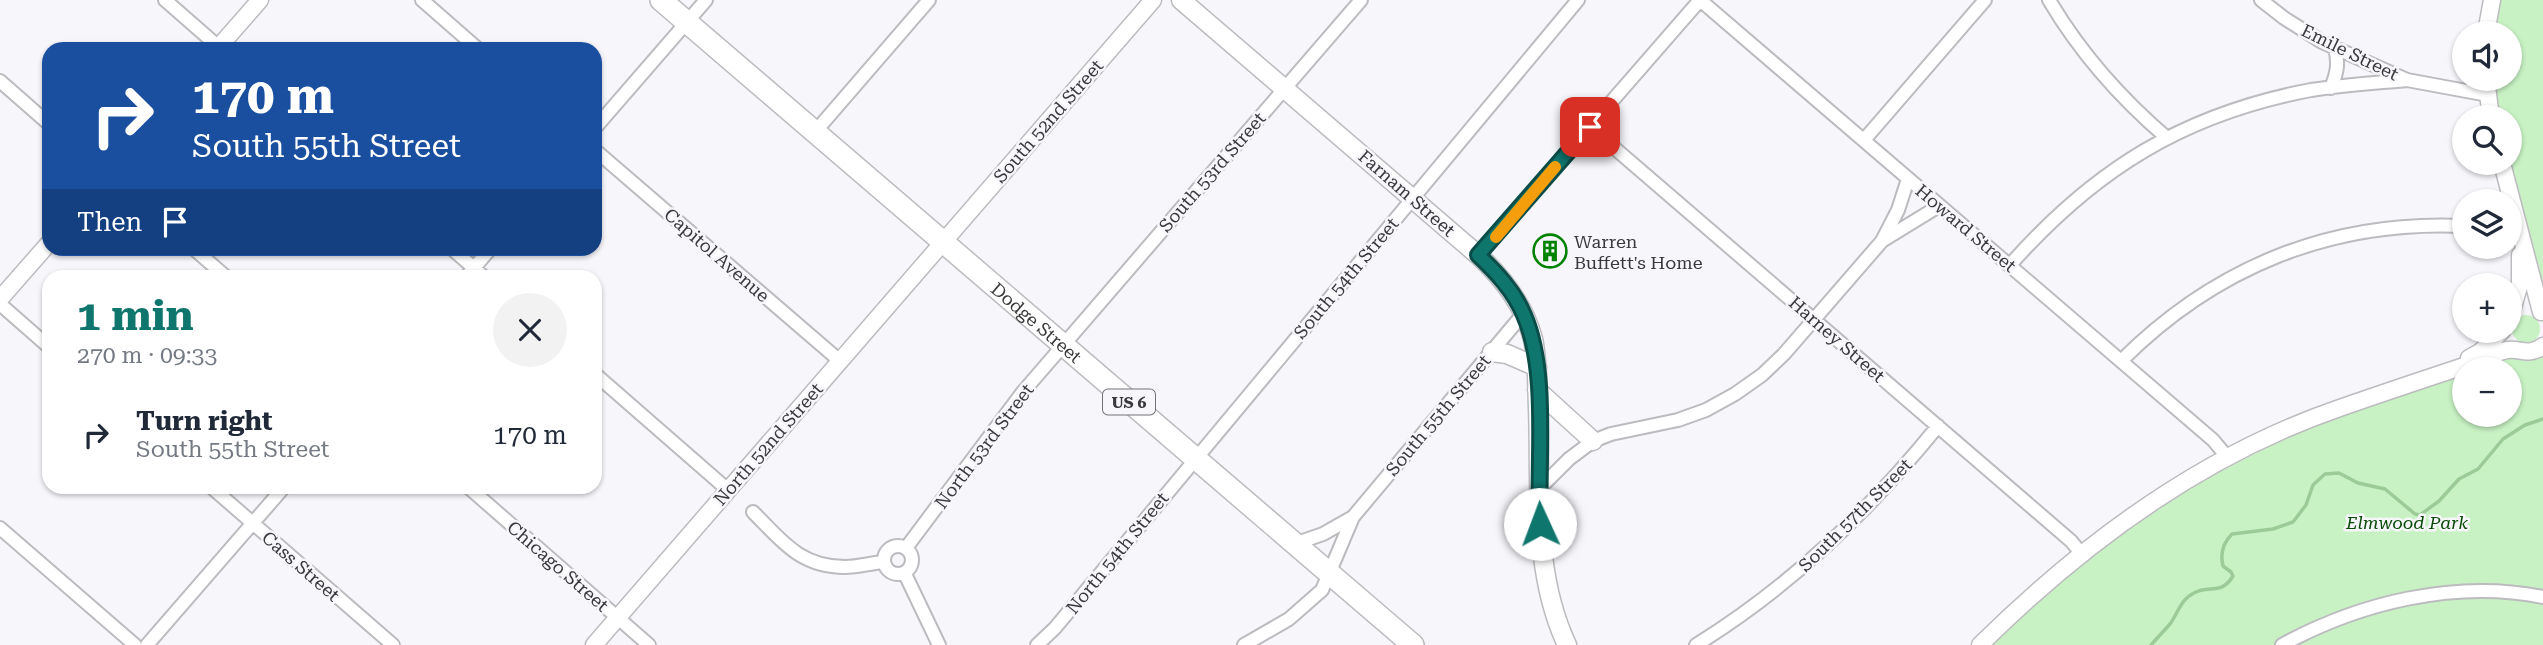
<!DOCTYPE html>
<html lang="en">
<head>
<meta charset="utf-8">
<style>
  :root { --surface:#fff; --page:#f2f2f3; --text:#1f2937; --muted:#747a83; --accent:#0f766e }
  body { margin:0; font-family:"Roboto Serif",serif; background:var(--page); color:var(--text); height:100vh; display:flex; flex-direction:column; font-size:26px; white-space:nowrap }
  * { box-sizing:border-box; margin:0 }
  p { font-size:23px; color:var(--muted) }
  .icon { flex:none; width:38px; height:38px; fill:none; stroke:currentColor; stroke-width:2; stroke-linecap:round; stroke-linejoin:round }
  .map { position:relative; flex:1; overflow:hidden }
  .drawer { position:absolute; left:42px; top:270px; width:560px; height:224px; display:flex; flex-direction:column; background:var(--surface); border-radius:21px; box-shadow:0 2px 5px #0004 }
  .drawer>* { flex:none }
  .top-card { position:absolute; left:42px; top:42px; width:560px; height:214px; border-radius:21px; box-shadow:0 2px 5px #0004; background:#1a4fa0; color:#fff; overflow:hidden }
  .controls { position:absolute; left:2452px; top:21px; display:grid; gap:14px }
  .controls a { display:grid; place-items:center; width:70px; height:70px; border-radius:50%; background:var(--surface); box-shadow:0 2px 5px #0004; font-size:35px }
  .pin { position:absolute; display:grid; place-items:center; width:60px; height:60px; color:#fff; margin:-30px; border-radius:14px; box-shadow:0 4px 10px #0006 }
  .me { position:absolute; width:77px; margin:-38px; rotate:358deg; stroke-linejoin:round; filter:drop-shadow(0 0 5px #0008) }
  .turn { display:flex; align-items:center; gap:24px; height:147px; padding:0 35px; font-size:32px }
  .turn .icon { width:91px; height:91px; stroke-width:2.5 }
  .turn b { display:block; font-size:49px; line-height:60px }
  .then { display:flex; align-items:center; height:66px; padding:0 35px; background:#0003; gap:14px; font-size:26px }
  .round { display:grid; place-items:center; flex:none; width:74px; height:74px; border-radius:37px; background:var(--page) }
  .summary { display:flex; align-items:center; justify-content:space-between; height:119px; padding:0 35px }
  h1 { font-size:42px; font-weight:700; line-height:52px; color:var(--accent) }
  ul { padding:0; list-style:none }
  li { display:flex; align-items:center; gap:21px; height:91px; padding:0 35px }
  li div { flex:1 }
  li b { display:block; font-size:26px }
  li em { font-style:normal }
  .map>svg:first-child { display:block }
  .green { fill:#c8f2c4 }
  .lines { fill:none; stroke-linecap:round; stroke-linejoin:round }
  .stream { stroke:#9ccb98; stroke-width:3.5 }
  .minor-casing { stroke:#bcbbbf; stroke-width:16 }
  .tertiary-casing { stroke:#bcbbbf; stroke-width:19 }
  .secondary-casing { stroke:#bcbbbf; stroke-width:21 }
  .trunk-casing { stroke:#bcbbbf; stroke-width:24 }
  .minor { stroke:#fff; stroke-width:12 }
  .tertiary { stroke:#fff; stroke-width:16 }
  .secondary { stroke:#fff; stroke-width:18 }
  .trunk { stroke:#fff; stroke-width:21 }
  .route-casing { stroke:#0a4d48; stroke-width:18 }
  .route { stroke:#0f766e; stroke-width:12 }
  .slow { stroke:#f59e0b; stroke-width:12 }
  .labels { text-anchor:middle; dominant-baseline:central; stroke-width:5; stroke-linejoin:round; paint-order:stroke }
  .shield { fill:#f7f6fb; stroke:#737275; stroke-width:2 }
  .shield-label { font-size:16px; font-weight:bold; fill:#3a393b }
  .street-label { font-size:18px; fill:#3a393b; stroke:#f7f6fb }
  .poi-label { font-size:18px; fill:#3a393b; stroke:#f7f6fb; text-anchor:start }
  .park-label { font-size:18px; font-style:italic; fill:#0a4c07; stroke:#f7f6fb }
</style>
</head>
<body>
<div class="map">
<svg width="2543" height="645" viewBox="0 0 2543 645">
  <rect width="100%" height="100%" fill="#f7f6fb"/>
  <!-- green -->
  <path class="green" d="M2499,0h44v302l-33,-139v-46h-12l-7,-38h19v-46h-20z
    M2512 329a14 14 0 1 1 28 0a14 14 0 1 1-28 0Z
    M2543,352v293h-553l87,-80 118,-81 95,-48 174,-66v45h46v-46h-43l23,-8z"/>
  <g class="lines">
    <!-- stream -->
    <path class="stream" d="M2151,645c6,-7 13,-14 19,-21 8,-11 11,-25 24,-31 15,-9 27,3 39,-17l-2,-4 -8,-6c-3,-12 0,-23 9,-32l41,-5 20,-7 13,-17 7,-20 12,-11 14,-1 19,10 27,6 30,25 5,1 19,-14 20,-22 19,-10 25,-30 22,-14 18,-6"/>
    <defs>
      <path id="minor" d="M165,0l56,49
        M422,0l56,49
        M1700,0l513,440 15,18
        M2049,0c32,54 70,97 118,138
        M2261,0l23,18 38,24 85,38 81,15
        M0,81l49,43
        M2331,88c6,-15 8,-24 4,-40
        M1590,127l481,414 10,12
        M595,128l111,-128
        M815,132l114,-132
        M1864,140l121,-140
        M595,150l245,211
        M1882,241l57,-35
        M193,248l32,28
        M451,248l32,28
        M1478,255l222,-255
        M2010,265c85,-96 174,-151 301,-175 32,-5 64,-7 96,-10
        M467,276l24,-28
        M0,304l49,43
        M2121,361c94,-94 210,-141 343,-135
        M595,374l133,116
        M210,486l183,159
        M467,486l182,159
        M1539,489l30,-30 24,-18 18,-7 67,-14 28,-10 29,-16 27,-19 22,-21 98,-113 16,-31 10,-31
        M753,512c29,29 47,55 92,55 13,0 26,-4 39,-5
        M0,528l135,117
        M1294,544l29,-10 30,-17 170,-203
        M884 560a14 14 0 1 1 28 0a14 14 0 1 1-28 0Z
        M906,548l116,-155 339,-393
        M905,574l34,71
        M147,645l138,-159
        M1037,645l18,-17 523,-628
        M1244,645l45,-26 33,-29 31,-73
        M1696,645c95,-59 172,-133 242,-219
        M2282,645c77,-42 173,-66 261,-48"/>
      <path id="tertiary" d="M2486,33l6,-33
        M217,49l43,-49
        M2486,79l5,38
        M2502,163l39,149
        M0,299l49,-56
        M2512,311l8,-28v-28
        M2469,358l11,-6 22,-21
        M594,645l559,-645
        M1980,645c101,-100 221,-189 357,-236 45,-16 91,-31 136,-46 10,-3 20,-9 30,-12 16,-5 23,7 40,-5"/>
      <path id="secondary" d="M1181,0l297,255c25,23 46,50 55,84 5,23 4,46 5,69 3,81 -6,162 29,237
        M1492,352l15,2 30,13
        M1537,390l56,51"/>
      <g id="trunk">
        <path id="s1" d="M661,0l752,645"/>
      </g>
    </defs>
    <!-- minor casing -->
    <use href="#minor" class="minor-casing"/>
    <!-- tertiary casing -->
    <use href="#tertiary" class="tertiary-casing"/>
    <!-- secondary casing -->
    <use href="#secondary" class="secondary-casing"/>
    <!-- trunk casing -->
    <use href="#trunk" class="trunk-casing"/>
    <!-- minor -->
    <use href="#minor" class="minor"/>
    <!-- tertiary -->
    <use href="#tertiary" class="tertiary"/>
    <!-- secondary -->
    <use href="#secondary" class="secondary"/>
    <!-- trunk -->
    <use href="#trunk" class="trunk"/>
  </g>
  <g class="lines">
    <defs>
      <path id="route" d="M1540,524c-3,-63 9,-152 -16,-209 -10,-24 -28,-43 -46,-60l112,-128"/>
    </defs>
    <!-- route casing -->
    <use href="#route" class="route-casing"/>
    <!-- route -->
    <use href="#route" class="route"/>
    <!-- slow -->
    <path class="slow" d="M1496,237l59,-70"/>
  </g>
  <!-- icons -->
  <defs>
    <symbol id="building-ring" viewBox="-11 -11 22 22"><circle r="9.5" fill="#f7f6fb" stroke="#018200" stroke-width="1.5"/><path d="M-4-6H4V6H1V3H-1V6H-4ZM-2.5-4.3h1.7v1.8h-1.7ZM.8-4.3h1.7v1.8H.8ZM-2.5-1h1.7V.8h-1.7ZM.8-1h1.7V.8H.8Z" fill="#018200"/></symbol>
  </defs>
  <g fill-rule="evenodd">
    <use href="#building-ring" x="1531" y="232" width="38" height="38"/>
  </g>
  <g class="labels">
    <!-- shield labels -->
    <rect class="shield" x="1103" y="389.5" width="52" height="25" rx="5"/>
    <g class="shield-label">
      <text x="1129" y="402">US 6</text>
    </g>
    <!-- street labels -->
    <g class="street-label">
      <text transform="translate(2350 52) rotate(26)">Emile Street</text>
      <text transform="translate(1048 121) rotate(-49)">South 52nd Street</text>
      <text transform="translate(1212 172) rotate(-49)">South 53rd Street</text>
      <text transform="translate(1407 193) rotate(41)">Farnam Street</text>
      <text transform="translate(1966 228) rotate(40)">Howard Street</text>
      <text transform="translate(717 255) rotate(41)">Capitol Avenue</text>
      <text transform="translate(1346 278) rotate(-50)">South 54th Street</text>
      <text stroke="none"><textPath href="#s1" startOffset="495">Dodge Street</textPath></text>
      <text transform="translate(1837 339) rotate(41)">Harney Street</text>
      <text transform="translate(1438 415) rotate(-50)">South 55th Street</text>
      <text transform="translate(768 444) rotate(-49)">North 52nd Street</text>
      <text transform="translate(984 446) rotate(-53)">North 53rd Street</text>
      <text transform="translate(1855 515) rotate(-45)">South 57th Street</text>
      <text transform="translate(1117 553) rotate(-51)">North 54th Street</text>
      <text transform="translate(301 566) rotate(41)">Cass Street</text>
      <text transform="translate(558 566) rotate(41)">Chicago Street</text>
    </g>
    <!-- poi labels -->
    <g class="poi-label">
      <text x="1574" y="241">Warren<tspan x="1574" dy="21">Buffett's Home</tspan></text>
    </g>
    <!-- park labels -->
    <g class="park-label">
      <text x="2407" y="522">Elmwood Park</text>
    </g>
  </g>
</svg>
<div class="controls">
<a><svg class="icon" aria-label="sound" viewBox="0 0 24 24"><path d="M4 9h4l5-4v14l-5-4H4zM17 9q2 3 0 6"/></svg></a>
<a><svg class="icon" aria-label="search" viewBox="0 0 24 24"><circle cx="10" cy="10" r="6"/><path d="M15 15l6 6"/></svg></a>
<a><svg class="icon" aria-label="layers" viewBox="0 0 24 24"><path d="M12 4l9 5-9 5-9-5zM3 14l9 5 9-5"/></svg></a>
<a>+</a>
<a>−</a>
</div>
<div class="pin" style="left:1590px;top:127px;background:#d93025"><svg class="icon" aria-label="arrive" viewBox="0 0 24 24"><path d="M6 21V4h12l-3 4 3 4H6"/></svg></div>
<svg class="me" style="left:1540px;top:524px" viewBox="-20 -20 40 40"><circle r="19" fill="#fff"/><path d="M0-13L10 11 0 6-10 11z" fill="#0f766e"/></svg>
<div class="top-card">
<div class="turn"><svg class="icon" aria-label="right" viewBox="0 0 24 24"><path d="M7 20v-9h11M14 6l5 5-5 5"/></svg><div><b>170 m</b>South 55th Street</div></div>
<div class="then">Then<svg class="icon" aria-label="arrive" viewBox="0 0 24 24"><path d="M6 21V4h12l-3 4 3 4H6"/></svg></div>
</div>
<section class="drawer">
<div class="summary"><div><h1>1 min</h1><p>270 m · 09:33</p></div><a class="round"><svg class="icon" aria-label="close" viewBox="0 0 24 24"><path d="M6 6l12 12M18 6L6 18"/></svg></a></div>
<ul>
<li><svg class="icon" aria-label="right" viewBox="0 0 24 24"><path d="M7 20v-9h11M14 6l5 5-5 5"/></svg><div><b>Turn right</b><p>South 55th Street</p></div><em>170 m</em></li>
</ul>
</section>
</div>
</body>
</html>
